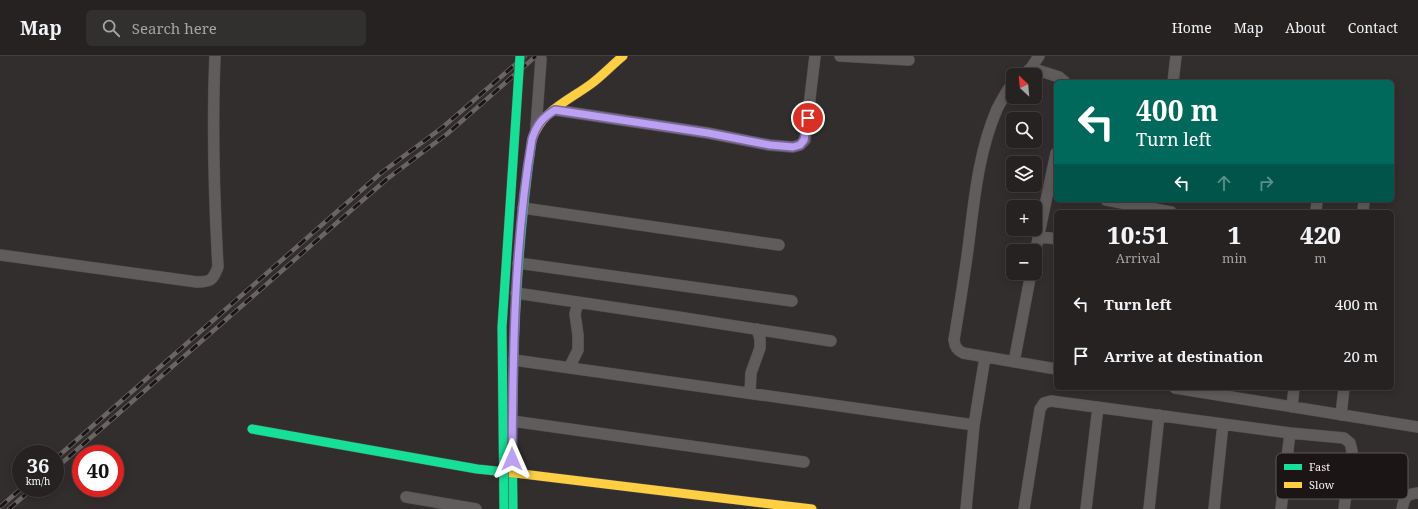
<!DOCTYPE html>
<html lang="en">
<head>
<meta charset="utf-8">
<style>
  :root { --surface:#262222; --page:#322f2f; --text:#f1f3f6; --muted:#a4a4a5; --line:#423f40 }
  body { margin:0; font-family:"Noto Serif",serif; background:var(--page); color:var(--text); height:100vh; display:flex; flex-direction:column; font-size:15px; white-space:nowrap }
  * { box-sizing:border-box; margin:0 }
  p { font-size:13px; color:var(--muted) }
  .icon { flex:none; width:22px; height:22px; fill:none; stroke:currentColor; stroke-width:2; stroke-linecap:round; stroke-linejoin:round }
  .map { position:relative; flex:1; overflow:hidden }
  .details { position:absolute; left:1054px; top:154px; width:340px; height:180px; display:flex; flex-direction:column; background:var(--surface); border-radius:6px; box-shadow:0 2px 10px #0003,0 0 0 1px var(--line) }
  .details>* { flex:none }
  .top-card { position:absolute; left:1054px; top:24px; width:340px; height:122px; border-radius:6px; box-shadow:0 2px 10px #0003,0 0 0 1px var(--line); background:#00695c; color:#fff; overflow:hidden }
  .needle { width:26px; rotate:334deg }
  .controls { position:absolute; left:1006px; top:12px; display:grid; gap:8px }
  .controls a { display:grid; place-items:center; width:36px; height:36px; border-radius:6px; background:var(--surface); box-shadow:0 2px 10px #0003,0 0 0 1px var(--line); font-size:20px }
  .speed { position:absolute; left:12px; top:389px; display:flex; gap:8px; font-size:20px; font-weight:700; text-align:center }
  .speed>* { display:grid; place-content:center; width:52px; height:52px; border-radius:50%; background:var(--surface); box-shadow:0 2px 10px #0003,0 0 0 1px var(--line); line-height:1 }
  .speed small { font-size:10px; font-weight:400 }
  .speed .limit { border:6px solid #d22; background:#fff; color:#111 }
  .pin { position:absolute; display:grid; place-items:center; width:34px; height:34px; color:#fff; margin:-17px; border:2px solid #fff; border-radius:50%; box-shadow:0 1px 4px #0007 }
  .me { position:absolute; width:44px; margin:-22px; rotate:0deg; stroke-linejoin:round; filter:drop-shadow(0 0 3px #0008) }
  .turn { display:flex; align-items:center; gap:14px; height:84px; padding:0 16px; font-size:18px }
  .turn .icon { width:52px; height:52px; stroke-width:2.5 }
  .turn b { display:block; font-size:28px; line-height:34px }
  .lanes { display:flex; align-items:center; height:38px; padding:0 16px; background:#0003; justify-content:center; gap:20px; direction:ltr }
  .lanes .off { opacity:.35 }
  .eta { display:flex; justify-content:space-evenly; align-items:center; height:68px; text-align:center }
  .eta b { font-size:24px; font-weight:800; line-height:28px }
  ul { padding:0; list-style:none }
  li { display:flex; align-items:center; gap:12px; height:52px; padding:0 16px }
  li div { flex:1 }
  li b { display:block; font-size:15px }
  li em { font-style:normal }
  header { display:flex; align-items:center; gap:24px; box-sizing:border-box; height:56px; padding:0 20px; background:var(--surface); border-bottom:1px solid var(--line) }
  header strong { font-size:19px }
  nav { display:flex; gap:22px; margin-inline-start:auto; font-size:14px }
  .search { width:280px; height:36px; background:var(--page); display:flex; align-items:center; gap:10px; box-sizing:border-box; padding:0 14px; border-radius:6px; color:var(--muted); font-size:15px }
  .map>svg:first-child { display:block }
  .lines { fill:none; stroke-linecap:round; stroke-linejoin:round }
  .street-casing { stroke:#4f4b4a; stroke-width:12 }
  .fast-casing { stroke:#4f4b4a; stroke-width:10 }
  .slow-casing { stroke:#4f4b4a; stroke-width:10 }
  .street { stroke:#605c5b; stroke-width:11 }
  .fast { stroke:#16e098; stroke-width:9 }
  .slow { stroke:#ffcf43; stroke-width:9 }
  .rail-casing { stroke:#6a6565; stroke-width:4.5 }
  .rail { stroke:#1b1615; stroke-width:3; stroke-dasharray:9; stroke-linecap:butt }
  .fast-bridge-casing { stroke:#4f4b4a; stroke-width:10; stroke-linecap:butt }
  .fast-bridge { stroke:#16e098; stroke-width:9 }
  .route-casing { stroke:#7a689d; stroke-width:10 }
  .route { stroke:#bca0f2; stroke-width:7 }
  .key { fill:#1b1615; stroke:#5d5857; stroke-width:1 }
  .key-label { font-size:11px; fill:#f8f1f0 }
</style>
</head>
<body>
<header>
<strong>Map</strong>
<div class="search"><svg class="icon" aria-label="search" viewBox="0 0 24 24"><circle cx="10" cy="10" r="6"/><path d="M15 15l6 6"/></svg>Search here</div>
<nav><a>Home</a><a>Map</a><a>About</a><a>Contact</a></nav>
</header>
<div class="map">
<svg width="1418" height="453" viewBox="0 0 1418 453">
  <rect width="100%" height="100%" fill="#332e2e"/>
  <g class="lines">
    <defs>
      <path id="street" d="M840,0l69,4
        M1031,12l28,9 6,5
        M1023,19l8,-7 8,-12
        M1173,26l3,-26
        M1013,27c-7,8 -11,17 -16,26 -19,44 -23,93 -29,140 -4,30 -9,60 -14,91 1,7 3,10 9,13l93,16
        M555,54l153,23 61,12 24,2 7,-2 5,-5 10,-84
        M536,72l5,-69
        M1106,144l65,12
        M523,152l256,37
        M1316,156l1,-12
        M1363,156l1,-12
        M1038,180l18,3
        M1035,197l21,-100
        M0,199l197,27c14,0 16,-2 21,-15 -4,-70 -6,-140 -3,-211
        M518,207l274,38
        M516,237l162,24 153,24
        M514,304l460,65
        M1014,306l17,-89
        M569,312l9,-18v-15l-3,-21 3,-12
        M1175,332l243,39
        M750,337l1,-20 9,-25v-9l-3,-10
        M1292,351l2,-19
        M1341,359l3,-27
        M512,365l292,41
        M406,441l70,12
        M966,453l8,-84 11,-68
        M1024,453l16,-100 4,-6 7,-2 239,32 54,5 6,5 2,8 -8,58
        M1086,453l12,-102
        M1149,453l10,-94
        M1214,453l9,-85
        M1281,453l9,-76
        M1402,453c2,-11 4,-15 16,-16"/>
      <path id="fast" d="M252,373l225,40 29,3
        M513,453c-2,-123 1,-247 19,-369"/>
      <path id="slow" d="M532,84c9,-29 36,-39 59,-56 11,-8 21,-19 32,-28
        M506,416l306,37"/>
    </defs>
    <!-- street casing -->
    <use href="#street" class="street-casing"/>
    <!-- fast casing -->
    <use href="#fast" class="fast-casing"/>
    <!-- slow casing -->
    <use href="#slow" class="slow-casing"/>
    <!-- street -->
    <use href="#street" class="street"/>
    <!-- fast -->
    <use href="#fast" class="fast"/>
    <!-- slow -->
    <use href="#slow" class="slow"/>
    <defs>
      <path id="rail" d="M55,403l326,-286 62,-46 82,-71
        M55,413l332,-290 60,-45 89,-78
        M0,451l22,-19
        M9,453l24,-21"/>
    </defs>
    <!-- rail casing -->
    <use href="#rail" class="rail-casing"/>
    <!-- rail -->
    <use href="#rail" class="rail"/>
    <defs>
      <path id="fast-bridge" d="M504,453l-2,-182 18,-271"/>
    </defs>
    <!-- fast-bridge casing -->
    <use href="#fast-bridge" class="fast-bridge-casing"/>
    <!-- fast-bridge -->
    <use href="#fast-bridge" class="fast-bridge"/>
  </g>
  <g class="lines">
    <defs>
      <path id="route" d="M512,403c1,-107 2,-214 20,-320 5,-15 10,-21 23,-29l153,23 62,12 23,2 7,-2 4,-5 4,-22"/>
    </defs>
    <!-- route casing -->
    <use href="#route" class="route-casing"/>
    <!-- route -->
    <use href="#route" class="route"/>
  </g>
  <!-- legend -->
  <rect x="1276" y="397" width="132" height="46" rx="6" class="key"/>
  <rect x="1284" y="408" width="18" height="6" fill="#16e098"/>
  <rect x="1284" y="426" width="18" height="6" fill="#ffcf43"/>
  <g class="key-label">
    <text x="1309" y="415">Fast</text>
    <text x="1309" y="433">Slow</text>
  </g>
</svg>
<div class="controls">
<a><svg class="needle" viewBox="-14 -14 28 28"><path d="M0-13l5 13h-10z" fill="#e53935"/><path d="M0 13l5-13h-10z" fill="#a4a4a5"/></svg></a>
<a><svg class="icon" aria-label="search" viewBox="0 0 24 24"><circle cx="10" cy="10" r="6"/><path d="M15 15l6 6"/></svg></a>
<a><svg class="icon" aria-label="layers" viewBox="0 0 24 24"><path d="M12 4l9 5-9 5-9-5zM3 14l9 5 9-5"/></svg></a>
<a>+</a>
<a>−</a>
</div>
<div class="speed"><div>36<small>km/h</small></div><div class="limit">40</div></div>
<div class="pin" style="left:808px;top:62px;background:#d93025"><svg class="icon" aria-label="arrive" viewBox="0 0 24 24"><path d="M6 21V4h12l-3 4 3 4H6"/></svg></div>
<svg class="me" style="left:512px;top:403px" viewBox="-20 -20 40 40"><path d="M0-17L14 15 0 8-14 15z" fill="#bca0f2" stroke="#fff" stroke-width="4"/></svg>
<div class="top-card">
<div class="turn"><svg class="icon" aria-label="left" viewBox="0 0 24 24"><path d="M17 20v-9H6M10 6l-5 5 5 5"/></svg><div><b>400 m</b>Turn left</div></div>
<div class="lanes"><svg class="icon" aria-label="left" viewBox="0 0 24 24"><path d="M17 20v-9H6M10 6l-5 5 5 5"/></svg><svg class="icon off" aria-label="ahead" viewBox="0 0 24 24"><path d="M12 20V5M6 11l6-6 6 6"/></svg><svg class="icon off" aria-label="right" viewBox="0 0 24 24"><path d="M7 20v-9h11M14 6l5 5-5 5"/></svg></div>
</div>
<section class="details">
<div class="eta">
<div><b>10:51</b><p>Arrival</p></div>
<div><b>1</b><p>min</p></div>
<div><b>420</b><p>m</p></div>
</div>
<ul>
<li><svg class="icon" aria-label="left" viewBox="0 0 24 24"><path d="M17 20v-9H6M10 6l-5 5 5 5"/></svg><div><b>Turn left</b></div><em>400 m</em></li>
<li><svg class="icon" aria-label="arrive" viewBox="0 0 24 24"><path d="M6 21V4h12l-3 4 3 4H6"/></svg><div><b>Arrive at destination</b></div><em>20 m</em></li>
</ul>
</section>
</div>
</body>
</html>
